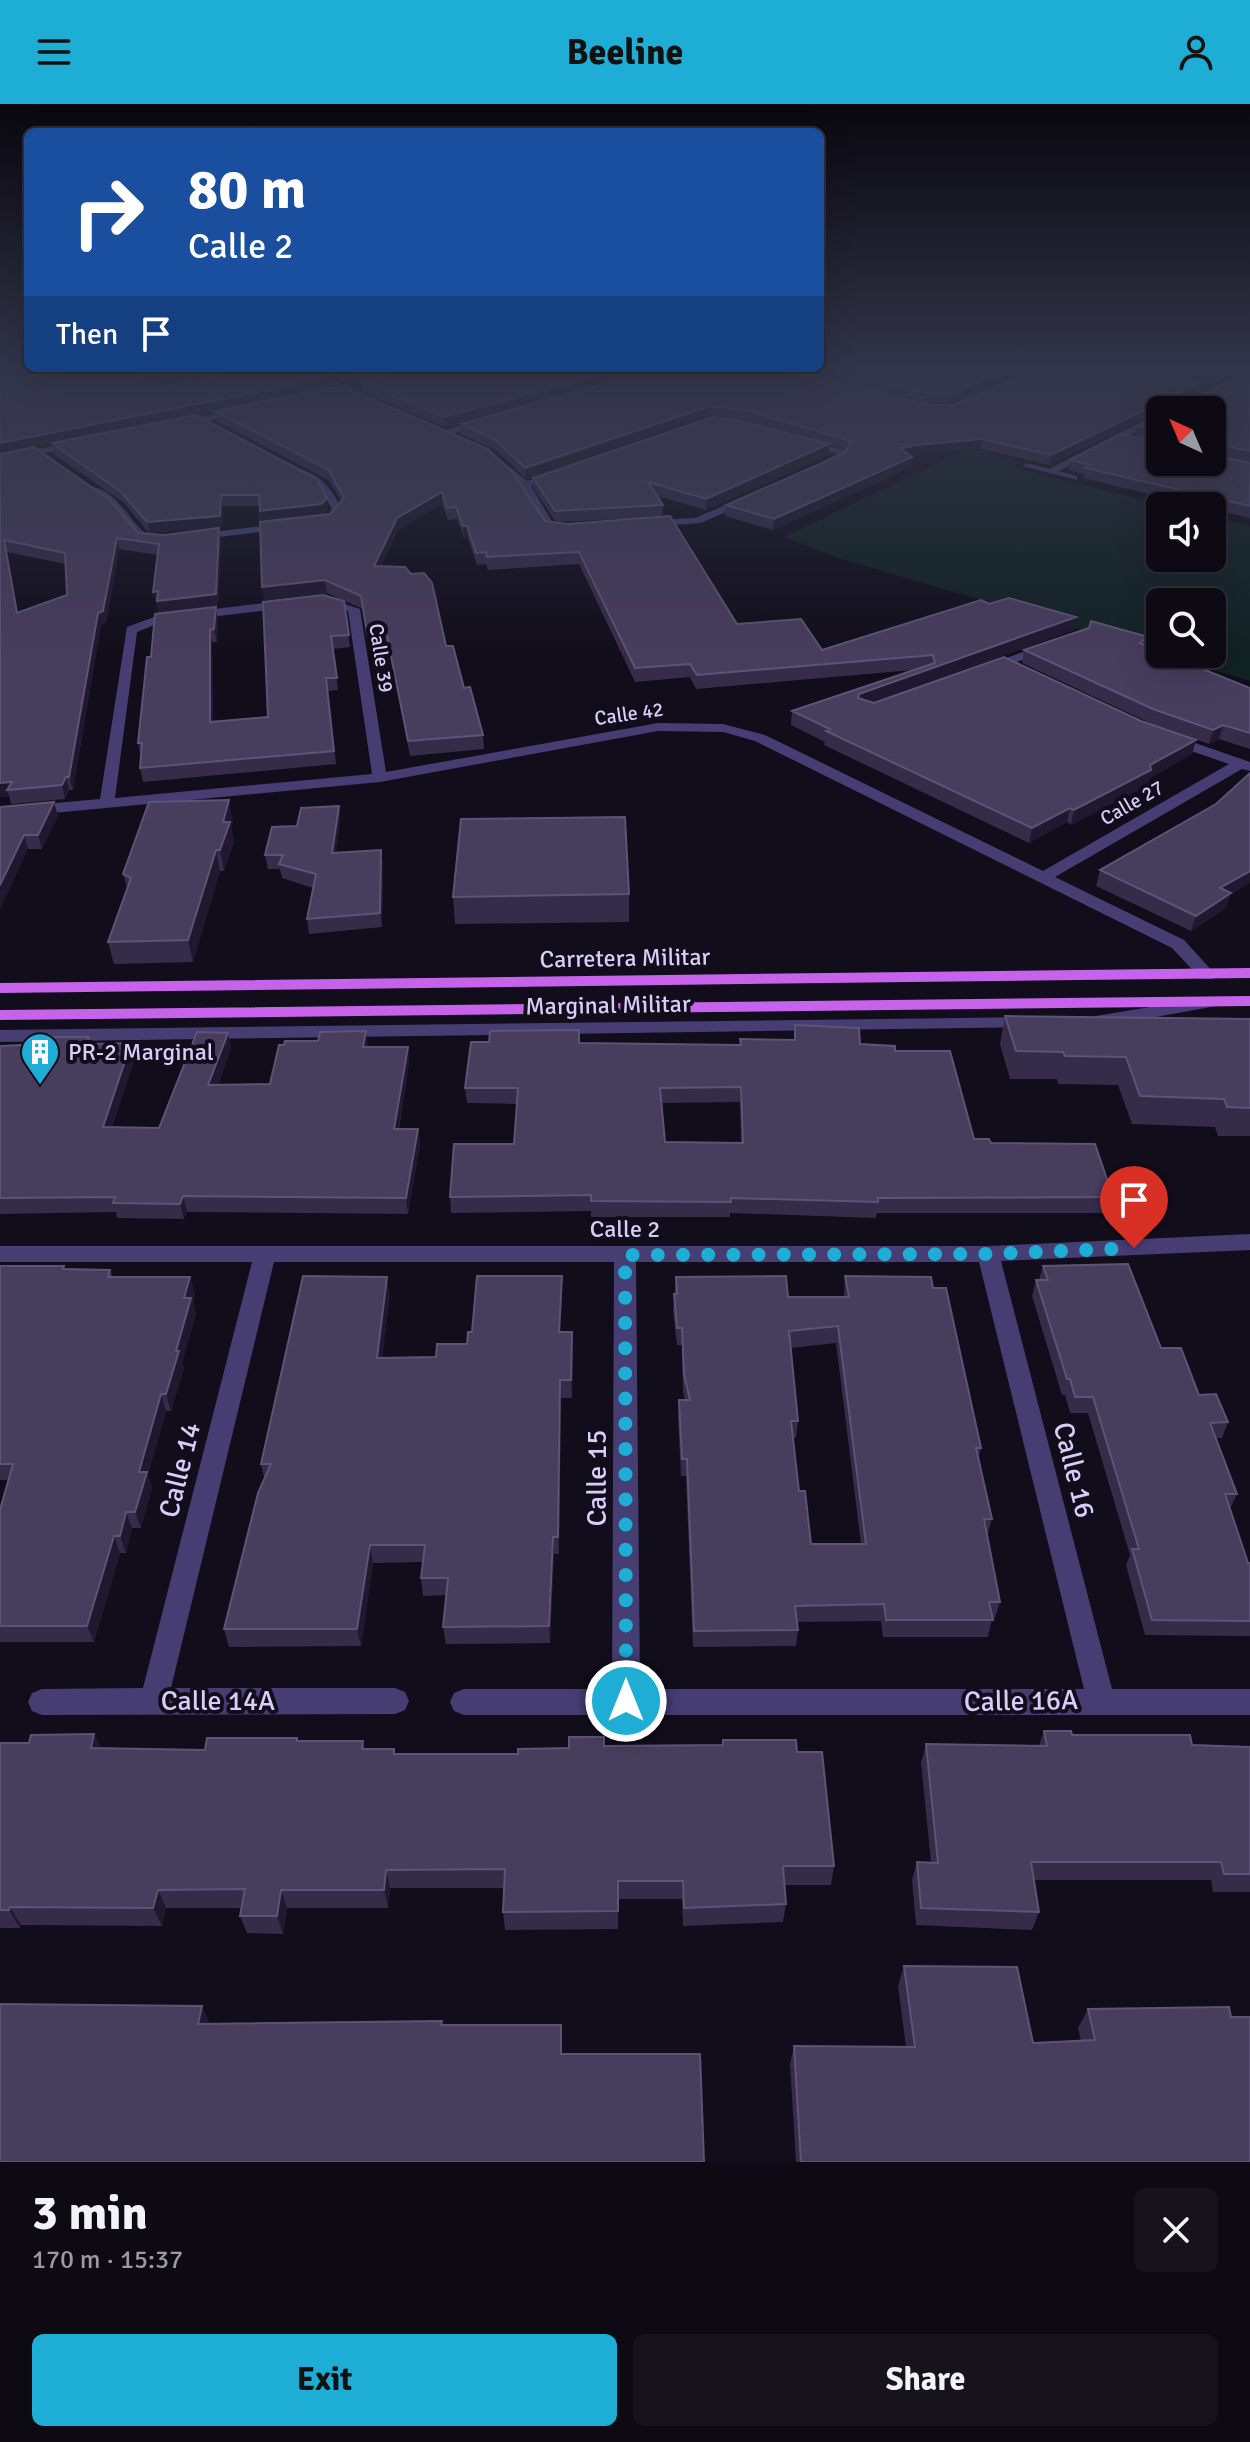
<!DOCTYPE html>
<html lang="en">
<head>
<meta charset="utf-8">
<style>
  :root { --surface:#0d0a14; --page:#16131d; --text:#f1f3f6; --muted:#9a9aa0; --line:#2d2b34; --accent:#1dadd5 }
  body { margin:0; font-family:Signika,sans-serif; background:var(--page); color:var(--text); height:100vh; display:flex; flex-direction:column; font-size:30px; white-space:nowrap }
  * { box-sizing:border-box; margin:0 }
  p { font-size:26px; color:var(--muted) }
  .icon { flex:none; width:44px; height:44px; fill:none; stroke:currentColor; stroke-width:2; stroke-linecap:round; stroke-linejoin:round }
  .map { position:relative; height:2058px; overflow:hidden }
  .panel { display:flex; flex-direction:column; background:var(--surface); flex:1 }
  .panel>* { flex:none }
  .guide { position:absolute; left:24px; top:24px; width:800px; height:244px; border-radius:12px; box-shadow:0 8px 32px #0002,0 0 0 2px var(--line); background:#1a4fa0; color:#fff; overflow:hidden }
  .needle { width:52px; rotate:316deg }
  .controls { position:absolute; left:1146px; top:292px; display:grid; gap:16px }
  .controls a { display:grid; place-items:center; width:80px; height:80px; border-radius:12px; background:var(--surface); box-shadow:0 8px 32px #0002,0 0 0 2px var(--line); font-size:40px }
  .pin { position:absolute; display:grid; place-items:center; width:68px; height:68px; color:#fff; margin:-82px -34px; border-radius:50% 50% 50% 0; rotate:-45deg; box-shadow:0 0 8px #0007 }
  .pin .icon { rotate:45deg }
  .me { position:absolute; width:88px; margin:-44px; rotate:0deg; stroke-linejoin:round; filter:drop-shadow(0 0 6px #0008) }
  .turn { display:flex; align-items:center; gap:28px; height:168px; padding:0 32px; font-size:36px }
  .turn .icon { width:104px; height:104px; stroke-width:2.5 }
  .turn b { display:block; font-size:56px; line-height:68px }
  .then { display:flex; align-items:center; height:76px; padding:0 32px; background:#0003; gap:16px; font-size:30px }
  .round { display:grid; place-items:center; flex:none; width:84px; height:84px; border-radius:12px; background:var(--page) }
  .overview { display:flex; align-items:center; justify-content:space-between; height:136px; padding:0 32px }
  h1 { font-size:48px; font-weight:700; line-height:60px }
  .cta { display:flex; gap:16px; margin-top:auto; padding:16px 32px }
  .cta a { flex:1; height:92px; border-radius:12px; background:var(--accent); color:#111; font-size:32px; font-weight:700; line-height:92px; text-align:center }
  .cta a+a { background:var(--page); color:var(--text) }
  header { display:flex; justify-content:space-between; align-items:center; height:104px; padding:0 32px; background:var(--accent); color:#111; font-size:36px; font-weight:700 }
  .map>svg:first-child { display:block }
  .green { fill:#112223; fill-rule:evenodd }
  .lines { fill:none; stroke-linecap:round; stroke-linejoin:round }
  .street { fill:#463e73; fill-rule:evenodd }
  .primary { fill:#c763ea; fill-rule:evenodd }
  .wall { fill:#352c4a; fill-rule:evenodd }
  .shaded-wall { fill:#1f182f }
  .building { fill:#473d5d; stroke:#5d5475; stroke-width:2; fill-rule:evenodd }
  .route { stroke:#1dadd5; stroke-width:14; stroke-dasharray:0 25.2 }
  .labels { text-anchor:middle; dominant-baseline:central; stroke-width:8; stroke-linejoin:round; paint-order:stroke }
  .far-street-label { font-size:20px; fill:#d7cdf8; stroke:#110d1a }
  .street-label { font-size:24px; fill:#d7cdf8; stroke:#110d1a }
  .poi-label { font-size:24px; fill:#d7cdf8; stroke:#110d1a; text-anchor:start }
  .near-street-label { font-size:28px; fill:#d7cdf8; stroke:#110d1a }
</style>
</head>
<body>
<header><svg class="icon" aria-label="menu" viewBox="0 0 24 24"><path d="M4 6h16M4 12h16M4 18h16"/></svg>Beeline<svg class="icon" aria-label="person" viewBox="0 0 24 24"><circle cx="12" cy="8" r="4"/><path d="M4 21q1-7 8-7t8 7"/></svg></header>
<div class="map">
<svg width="1250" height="2058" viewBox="0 0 1250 2058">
  <rect width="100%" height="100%" fill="#110d1a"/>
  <!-- green -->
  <path class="green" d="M970,343l51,15 -10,5 157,39h-8v52h52v-41l38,9v155l-411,-123 -55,-21zM1160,498h52v52h-52z"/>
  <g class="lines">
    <!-- street -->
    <path class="street" d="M977,263h17l30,7 3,6 -27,10v-4l18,-8z
      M313,264h8l3,7 43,22 -7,2 -43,-21z
      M243,304l3,5 -69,14 -5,-3z
      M1160,309v7l-101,51 18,5v4l-55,-14 5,-3 22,6z
      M485,314l3,5 -45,13 -5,-3z
      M802,336l43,10v8l-22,12h-8v-4l22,-12 -35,-10z
      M79,337l3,5 -82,16v-6z
      M494,350l33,27 33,-9v4l-29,10 23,39 16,3v4l-24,-2 -25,-43 -32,-30z
      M292,365c27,0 41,22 51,42l-12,12 -17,1v-4l10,-2 8,-8 -11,-22 -29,-15z
      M88,383c27,-1 40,33 58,47 7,4 17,2 24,6l-6,3 -23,-2 -27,-32 -26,-18z
      M749,391l5,3 -1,2 -52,23 -55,4 -5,-3 5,-3 49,-3z
      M287,419l5,3 -1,2 -96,12 -6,-3 6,-3z
      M321,492l39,13 26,163 272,-49 65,1 42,11 278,136 186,-107 -64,-22v-6h10l75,26v9l-8,-2 -187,108 129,63 32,35 -3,4h-12l-29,-31 -417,-207 -32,-9 -65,-1 -278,51 -380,36v-10l100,-9 27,-172 30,-11 132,-16 4,1v6l-134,16 -22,9 -22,166 257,-24 -24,-163 -31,-8 -2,-3z
      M1047,539l4,1v6l-60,21 -12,-3z
      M1210,893l6,1 3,4 -3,4 -120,22 -9,-6 9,-6z
      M1032,913l6,2 3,4 -3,4 -1038,15v-12z
      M1250,1130v16l-249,11 111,428h138v26h-786l-10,-4 -4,-9 4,-9 10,-4h148l2,-427h-340l-103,426h224l10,4 4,9 -4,9 -10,4 -353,1 -10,-4 -4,-9 4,-9 10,-4 101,-1 109,-426h-252v-16h988zM636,1158h343l105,427h-444z"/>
    <!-- primary -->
    <path class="primary" d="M1250,864v10l-1250,15v-10z
      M1250,892v10l-1250,14v-10z"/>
  </g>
  <!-- wall -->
  <path class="wall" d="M1009,263h241v6l-15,-1 -59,31h7l60,-29h7v88l-38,-7v-45h-52l-111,55 -68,-16 -71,6 2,2 -1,10 -138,63 -48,-14 1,-11 119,-52 1,-3 -17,-5 -1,10 -122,55 -49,-14 6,9 -1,12 -106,5 -22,-33 -1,-11 180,-61 28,4 66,17 -62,-18 -35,-5 -184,64 -29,-28 -36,-17v-10l115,-33 -131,36 -82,-35 -1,-9 65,-15h349l154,37h23l73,-31 -1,-3z
    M327,264h96l-77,16z
    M776,264h44l190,2 -1,9 -62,25 -18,-1z
    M328,274l2,9 -296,60 104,86 27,2 54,-7 2,11 -3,67 -59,7 -2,-9h-1l2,-49 -39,-6 -13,74 -5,2 -28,165h-4l-4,9 -54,5 -2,-8 -9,1v-343l164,-67zM7,448l59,12 1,31 -49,17z
    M215,307l330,110 192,103 85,26 167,-46 87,13 -2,13 -201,73 268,18 55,19 -4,14 -42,24 -2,7 -77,40 -4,-3 -38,21 -205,-98 1,-3 -34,-17 1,-14 121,-41 -217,19 -6,-12 -55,5 -56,-118 -91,6 -2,-6 -9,1 -9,-27h-4l-7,-19 -9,1 -6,-16 -44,26 -17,36 65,80 37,89 1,14 -74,7 -22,-112 -19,2 -6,-37 -36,-16 -63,7 -5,-94h-36l-1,21 -73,6 -25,-30 -70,-49 -2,-11 276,66 -5,6 7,-1 11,-13 -11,-20 -113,-60z
    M1160,311v47l90,1v55l-38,-9v-3h-13l-116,-28 1,-4 -16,-4 2,-10 89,-18 -24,-6 2,-10z
    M344,497l6,46 -17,2 5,41 -10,1 8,73 -193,18 -3,-14 1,-11 -3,-14 13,-86 65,-50 2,12 -1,23h-5l1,79 55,-4z
    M1148,533l-2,9 104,42v61l-31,-10 -10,5 -59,-21 -128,-60 2,-13z
    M1216,700l14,91 -4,13 -35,23 -95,-45 4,-16z
    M339,702l1,14 -4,33 47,11 -1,63 -73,7 -2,-15 6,-31 -31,-10 -2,-9h-12l-3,-14 32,-29z
    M0,703l58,9 -16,33h-14z
    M233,717l-2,6 3,15 -10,29h-4l-27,91 -79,2 -6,-22 19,-54 -4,-14z
    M629,790v28l-174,2 -2,-27z
    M1005,912l245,3v117h-32l-3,-9 -83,-3 -14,-39 -60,-1 -1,-5h-47l-10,-35z
    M795,921l65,19 35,7 79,88 17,4 122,54 -4,16h-232l-1,5 -146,-5v4h-139v-6l-140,2 -1,-16 64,-53 3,-40 -50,-1 -2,-15 114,-45 161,2 54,-5zM740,998l1,41 -76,-1 -4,-39z
    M228,929l3,15 -13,37 52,-1 98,-37h40l1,15 -10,67h19l2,15 -12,70 -221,-2 -3,7 -67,-1 -1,-6 -116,2v-168l131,-3 4,15 -23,69 47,1z
    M0,1162l66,4h44l3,7h77l5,17 -2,8 3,12 -14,49 2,5 -13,43h-5l-18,64 4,13 -11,40h-9l-6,25h-6l-26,89h-94v-132l8,-30h-8z
    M1043,1162l118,82 38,47 29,27 -6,16h-6l21,56 -7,15 18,54h2v73l-105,-1 -19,-70 4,-10 -42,-142h-18l-5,-18h-3l-30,-99 4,-16h3z
    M845,1172l88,12 48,160 -3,11 14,60 -5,17 13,66 -5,16h-3l-4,19h-105l-2,-16 -84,1 1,8 -2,16 -103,1 -7,-171h-5l-3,-59 1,-17h6l-2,-8 -1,-47h-5l-4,-34 3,-34 112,20h56zM836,1239l25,201h-50l-12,-53 -6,-53h3l2,-17 -7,-73z
    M390,1190l-8,64 54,-1 31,-13 5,-12 90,-38 -2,38 13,18 -1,48h-11l-2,156h-5l-4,89 -104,1 -3,-17 3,-32 -23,1 -2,-18 2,-16 -50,1 -12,83 -132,1 -5,-18 40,-151 -3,-14z
    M1044,1627l28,4 120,10 57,2 1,-3v148h-37l-2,-12h-177l5,32 -7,18 -116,-5 -4,-45 5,-18h14l-10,-99 5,-19 113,2z
    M94,1630l7,14 104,2 93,-9h65l2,8h29l1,5h123l86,-8 118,-1 1,-5 74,12 37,114 -3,19h-47l2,19 -3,18 -100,4 -1,-27h-64v30l-113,1 -2,-18 1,-24h-114l-2,20h-101l-4,26 -36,-1 -7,-17 1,-8h-75l-4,18 -141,-1 -1,3h-20v-185h29z
    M904,1862l129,77 48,-2 -3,-13 10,-19 162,153h-454l-6,-98 4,-18 112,1 -8,-61z"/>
  <!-- shaded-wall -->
  <path class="shaded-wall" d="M1229,263h7l-1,5 -68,35 2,-9z
    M377,264h46l-77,16 -1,-9z
    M1010,266l-1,9 -62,25 1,-10z
    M608,269v10l-163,44 -1,-10z
    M328,274l2,9 -330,67v-11z
    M1163,297l-2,9 -112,55 2,-10z
    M710,302v9l-184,64 -1,-11z
    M982,335l-1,10 -73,6 -8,-7 7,-2z
    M829,340l-1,11 -122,55v-11z
    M912,353l-1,10 -138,63 1,-11z
    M442,388v12l-44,26 -23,49 -1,-13 23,-48z
    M221,391l2,11 -1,21 -73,6 -2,-11z
    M327,394l1,11 -5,6 -62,8 -1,-12z
    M463,422h4l1,12h-4z
    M219,424l2,11 -3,67 -59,7 -6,-21z
    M117,434l2,11 -13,74 -5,2 -28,165 -4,-13 29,-164z
    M4,436l3,12 13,73 -3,-12z
    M325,476l2,13 -63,7 -2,-13z
    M216,503l2,12 -1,23 -3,-13z
    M1076,513l-2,13 -216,78v-10l1,-4z
    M210,526l2,12 1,93 -3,-13z
    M1223,621l-4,14 -10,5 4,-14z
    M1196,636l-4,14 -42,24 -2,7 -77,40 3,-15 76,-45z
    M66,673l3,13 -4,9 -3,-14z
    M12,678l-5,8 2,6 -9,1v-14z
    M229,696l4,21 -2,6 3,15 -10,29 -4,-21 3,-28z
    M54,698l4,14 -16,33 -4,-14z
    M339,702l1,14 -6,47 -2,-14z
    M1070,704l-3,14 -38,21 3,-15z
    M24,731l4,14 -28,61v-25z
    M216,746l4,21 -27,91 -5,-22z
    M381,746l2,14 -1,63 -2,-14z
    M1250,767v12l-20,12 -4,13 -35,23 5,-15 24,-28z
    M366,927l2,15 -2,17 -3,-16z
    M228,929l3,15 -19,52 -4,-15z
    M131,939l4,15 -28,85 -4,-16z
    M408,943l1,15 -13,82 -2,-15z
    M418,1025l2,15 -12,70 -2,-16z
    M183,1092l4,16 -3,7 -4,-15z
    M562,1172v18l-2,56 -1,-18z
    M190,1173l5,17 -2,8 3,12 -14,49 2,5 -13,43 -5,-17 10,-43 8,-53z
    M387,1173l3,17 -10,82 -3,-18z
    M572,1228l1,18 -1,48 -1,-18z
    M560,1276l1,18 -2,156 -1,-17z
    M161,1290l5,17 -18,64 4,13 -11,40 -6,-16 4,-40z
    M126,1408l6,16 -6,25 -6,-17z
    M114,1432l6,17 -26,89 -7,-16z
    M553,1433l1,17 -4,89 -1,-17z
    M370,1441l3,18 -12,83 -4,-17z
    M94,1630l9,20 -12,-6z
    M386,1766l4,18 -2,20 -4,-18z
    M158,1786l8,18 -4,18 -9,-18z
    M281,1786l6,18 -4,26 -6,-18z
    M10,1803l11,18 -1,3 -11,-18z
    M202,1902l9,19 -13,-1z"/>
  <!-- building -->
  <path class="building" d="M0,263l113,1 51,19 102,-19h52l10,10 -328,65z
    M820,263h180l10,3 -62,24h-17l-114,-26z
    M1029,263h200l-60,31 -1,4 15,1 60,-29h7v77l-35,-7 -3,3v-37h-49v-9l-112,54 -69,-16 -75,7 2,1 -9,1 12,9 -138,62 -48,-14 119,-52 6,-12 -106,-31 -35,-4 -185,62 -28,-27 -36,-17 146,-41 1,-10 -164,44 -82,-34 65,-15h349l154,37h23l78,-33z
    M337,264h40l-32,7z
    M342,282l146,63 24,23 33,49 22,3 103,-8 67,108 64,-5 21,31 159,-50 8,4 20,-6 67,19 -217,77 -1,4 16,5 130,-46 137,64 55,19 -46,25 1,5 -77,40 -4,-2 -38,20 -206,-97 4,-2 -38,-18 143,-48 -2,-8 -236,20 -7,-11 -55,4 -56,-116 -92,5 -1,-5 -10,1 -9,-27h-4l-7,-19 -9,1 -5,-16 -45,26 -23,48 31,1 6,7 13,-1 8,10 14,63h7l11,42 6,-1 13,48 -75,6 -22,-110 -19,2 -6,-37 -36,-16 -63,7 -2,-65 70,-8 14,-16 -15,-28 -114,-59z
    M196,311l121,64 10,19 -6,6 -61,7 -1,-16h-38l-1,21 -73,6 -26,-30 -69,-49z
    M1160,311v17l-23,-6z
    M713,313l28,4 88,23 -123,55 -58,-17 15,23 -108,6 -22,-33z
    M1120,330l40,8v20h52v-7l38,8v43l-165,-38 6,-3 -21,-5z
    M34,343l76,53 28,33 27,2 54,-7 -3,66 -59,7 1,-10 -5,1 6,-48 -42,-6 -14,73 -5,2 -29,164h-3l-4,8 -55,5 5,-8 -12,1v-329zM4,436l61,13 2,42 -50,18z
    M323,491l21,6 5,34 -18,1 6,42h-11l8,73 -194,17 2,-25h-4l9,-86h4l4,-43 61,-7 -2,22 -4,1v92l58,-5 -5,-115z
    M1091,517l57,16 -8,6 20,8v3h6l84,34v45l-27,-8 -10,5 -60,-21 -129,-59 65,-22z
    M1250,669v98l-30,17 11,5 -35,23 -96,-46 116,-66z
    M229,696l-6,22h7l-10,28h-4l-28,90 -80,2 23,-64 -8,-4 26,-72z
    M54,698l-16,33h-14l-24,50v-78z
    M339,702l-7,47 49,-3 -1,63 -73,6 9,-45 -37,-10 4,-9h-18l7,-28 25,-1 4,-18z
    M625,713l4,77 -176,3 8,-78z
    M1005,912l245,3v89l-23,-1 -3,-8 -84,-3 -14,-39 -61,-1 -2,-4 -47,-1z
    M795,921l64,3 1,16 35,2v5h55l24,88h15l2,4 104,1 18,53 -235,1v4l-147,-4v4l-140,-1v-6l-141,2 4,-53h60l4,-56h-53l6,-46h18l1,-11 89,-1v13l162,2 -1,-6 55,1zM741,983l2,56 -78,-1 -5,-54z
    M366,927l-3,16h45l-14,82h24l-12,69 -223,-2 -3,8 -67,-1 2,-6 -115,1v-152l45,-2 3,-7h41l-3,7 45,-1 -28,84 56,1 38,-96 31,1 -20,52 62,-1 9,-39h5l1,-4h33l2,-9z
    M1128,1160l33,84h20l18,47 17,-1 12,28 -18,1 27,71h-12l23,69h2v58l-98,-1 -20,-71h7l-46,-152h-18l-5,-18h-3l-31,-99h12l-5,-14z
    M0,1162h64l-1,3 47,1 -2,7h82l-6,21h7l-15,53h3l-13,43h-5l-22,78h8l-12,40h-9l-6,24h-6l-27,90h-87v-116l13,-46h-13z
    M303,1172l84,1 -10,81 59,-1 1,-13h30l1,-12h4l5,-56h85l-3,56h13l-1,48h-11l-2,157h-5l-4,89 -106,1 5,-49h-27l4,-33h-55l-13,84h-133l34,-136 13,-29h-10z
    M786,1172l2,21h61l-4,-21 86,1 2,11h13l35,160h-5l16,71h-8l16,83h-11l4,18h-107l-2,-16 -89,2 3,24 -104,1 -7,-172h-5l-3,-59h11l-6,-25 -2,-47h-5l-3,-34h3l-1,-17zM838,1222l28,218h-55l-6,-53h-6l-8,-70h7l-9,-90z
    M1044,1627h27l1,4h118l2,10 58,2v127h-26l-3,-12h-190l8,50 -118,-4 -4,-46 21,1 -12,-119 121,2z
    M94,1630l-3,14 114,2 2,-12h90v3h66l-1,8h32v5h124v-5l51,-1v-11h35v9l119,-1v-5h73l1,12h25l12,114h-51l3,38 -102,4 -1,-27h-65v30l-115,1 2,-43 -119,1 -2,20h-103l-4,26h-37l5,-27 -87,1 -5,18 -143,-1 -1,3h-9v-167h29l2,-8z
    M904,1862l113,1 16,76 62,-3 -7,-31 141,-2 2,10h19v145h-449l-7,-116 121,1z
    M0,1900l202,2 -4,18 244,-3 -1,4h120v29h139l4,108h-704z"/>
  <!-- sky -->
  <linearGradient id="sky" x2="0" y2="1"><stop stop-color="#09070e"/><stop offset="0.48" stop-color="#323549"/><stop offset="1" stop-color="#323549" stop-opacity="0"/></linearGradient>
  <rect width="1250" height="552" fill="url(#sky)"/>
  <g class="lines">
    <!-- route -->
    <path class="route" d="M626,1597l-1,-446 363,-1 146,-6"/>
  </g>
  <!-- icons -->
  <defs>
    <symbol id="building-pin" viewBox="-11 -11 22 30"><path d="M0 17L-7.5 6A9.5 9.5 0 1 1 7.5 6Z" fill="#1dadd5" stroke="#110d1a"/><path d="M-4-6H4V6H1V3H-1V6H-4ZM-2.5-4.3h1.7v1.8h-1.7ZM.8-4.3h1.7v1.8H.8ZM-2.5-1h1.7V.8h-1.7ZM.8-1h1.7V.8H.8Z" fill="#fff"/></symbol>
  </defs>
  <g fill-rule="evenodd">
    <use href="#building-pin" x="18" y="926" width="44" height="60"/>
  </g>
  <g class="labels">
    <!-- far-street labels -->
    <g class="far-street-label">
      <text transform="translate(381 554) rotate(81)">Calle 39</text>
      <text transform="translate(629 610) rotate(-8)">Calle 42</text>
      <text transform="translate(1132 699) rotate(-30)">Calle 27</text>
    </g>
    <!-- street labels -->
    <g class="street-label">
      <text transform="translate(625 854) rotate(-1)">Carretera Militar</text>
      <text transform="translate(608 901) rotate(-1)">Marginal Militar</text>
      <text x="625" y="1125">Calle 2</text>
    </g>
    <!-- poi labels -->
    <g class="poi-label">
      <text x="68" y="948">PR-2 Marginal</text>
    </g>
    <!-- near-street labels -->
    <g class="near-street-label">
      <text transform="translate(180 1366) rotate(-76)">Calle 14</text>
      <text transform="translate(1074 1366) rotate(76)">Calle 16</text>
      <text transform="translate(597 1374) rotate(-90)">Calle 15</text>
      <text x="218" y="1597">Calle 14A</text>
      <text transform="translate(1021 1597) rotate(-1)">Calle 16A</text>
    </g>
  </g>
</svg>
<div class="controls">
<a><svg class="needle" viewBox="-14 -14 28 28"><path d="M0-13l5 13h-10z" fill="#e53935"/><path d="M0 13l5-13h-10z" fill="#9a9aa0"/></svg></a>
<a><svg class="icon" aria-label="sound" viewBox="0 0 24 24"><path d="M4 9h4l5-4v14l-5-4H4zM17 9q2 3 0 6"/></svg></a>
<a><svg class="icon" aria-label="search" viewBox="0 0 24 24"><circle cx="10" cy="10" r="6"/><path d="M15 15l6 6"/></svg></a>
</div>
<div class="pin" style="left:1134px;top:1144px;background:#d93025"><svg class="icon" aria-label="arrive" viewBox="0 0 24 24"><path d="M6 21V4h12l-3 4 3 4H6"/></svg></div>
<svg class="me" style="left:626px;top:1597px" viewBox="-20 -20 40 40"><circle r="17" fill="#1dadd5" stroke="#fff" stroke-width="3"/><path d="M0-11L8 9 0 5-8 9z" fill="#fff"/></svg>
<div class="guide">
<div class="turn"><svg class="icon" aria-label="right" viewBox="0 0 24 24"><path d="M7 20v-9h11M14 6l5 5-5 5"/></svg><div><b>80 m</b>Calle 2</div></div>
<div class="then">Then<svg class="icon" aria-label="arrive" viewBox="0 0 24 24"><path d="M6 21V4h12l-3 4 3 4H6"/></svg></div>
</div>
</div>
<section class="panel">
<div class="overview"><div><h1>3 min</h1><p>170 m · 15:37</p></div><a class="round"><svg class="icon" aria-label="close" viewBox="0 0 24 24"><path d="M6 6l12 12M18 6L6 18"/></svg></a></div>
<div class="cta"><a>Exit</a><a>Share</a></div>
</section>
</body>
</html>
